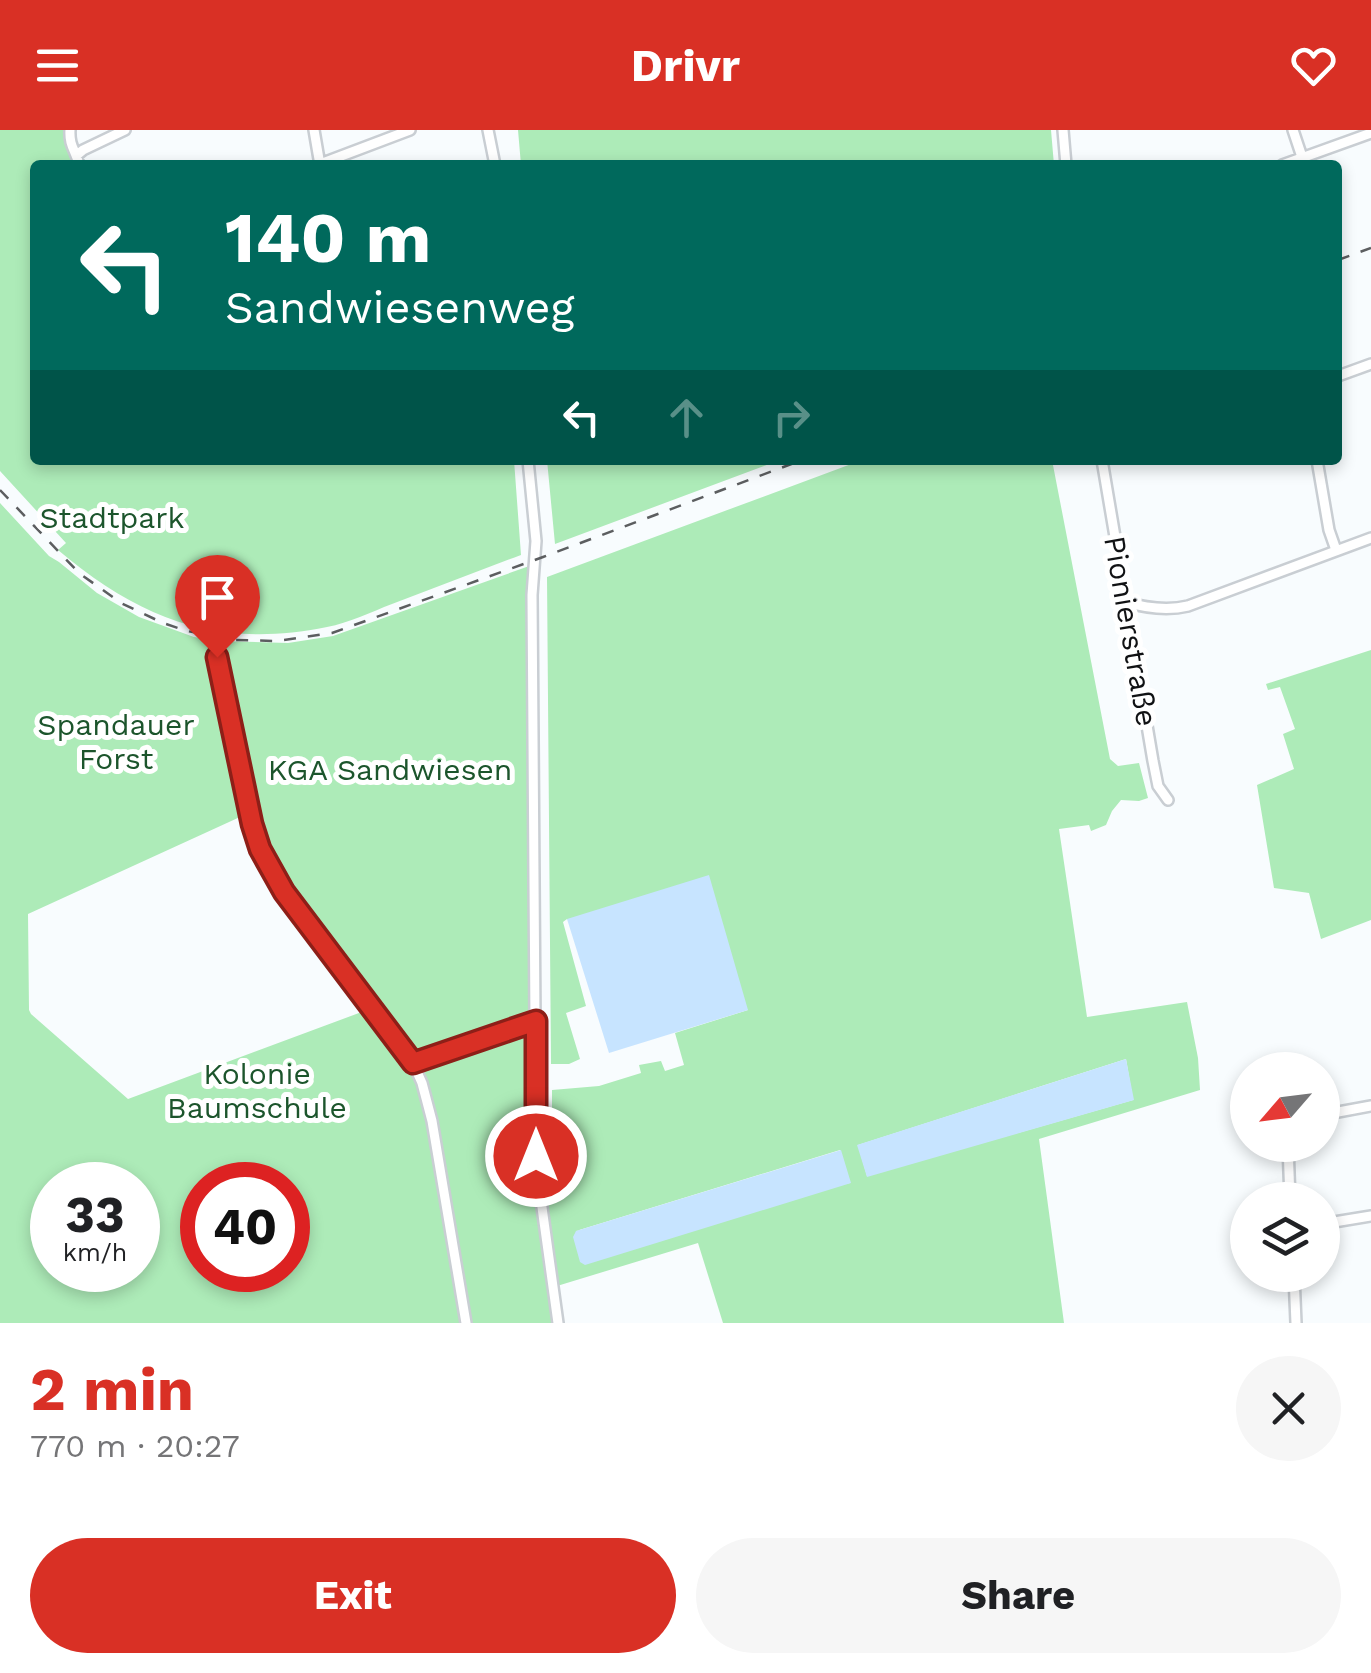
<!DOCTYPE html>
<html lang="en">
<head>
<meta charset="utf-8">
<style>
  :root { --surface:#fff; --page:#f6f6f6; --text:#202124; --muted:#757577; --accent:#d93025 }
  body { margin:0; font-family:"Work Sans",sans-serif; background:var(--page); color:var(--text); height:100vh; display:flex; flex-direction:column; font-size:38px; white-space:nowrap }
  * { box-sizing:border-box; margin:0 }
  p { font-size:32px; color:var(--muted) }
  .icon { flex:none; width:55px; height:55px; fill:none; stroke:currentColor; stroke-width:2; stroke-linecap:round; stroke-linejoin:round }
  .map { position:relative; height:1193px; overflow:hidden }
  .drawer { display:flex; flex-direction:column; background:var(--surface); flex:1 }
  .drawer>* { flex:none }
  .banner { position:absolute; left:30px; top:30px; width:1312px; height:305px; border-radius:10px; box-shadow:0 5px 15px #0003; background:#00695c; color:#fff; overflow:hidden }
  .needle { width:65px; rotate:242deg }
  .tools { position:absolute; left:1230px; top:922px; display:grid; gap:20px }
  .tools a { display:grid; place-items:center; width:110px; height:110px; border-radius:50%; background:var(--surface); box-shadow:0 5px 15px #0003; font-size:50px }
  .speed { position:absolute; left:30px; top:1032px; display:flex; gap:20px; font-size:50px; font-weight:700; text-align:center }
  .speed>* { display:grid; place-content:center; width:130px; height:130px; border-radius:50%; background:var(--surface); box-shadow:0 5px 15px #0003; line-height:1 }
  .speed small { font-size:25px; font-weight:400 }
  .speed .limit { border:15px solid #d22; background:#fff; color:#111 }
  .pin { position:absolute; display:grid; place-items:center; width:85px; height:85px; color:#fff; margin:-102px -42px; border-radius:50% 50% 50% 0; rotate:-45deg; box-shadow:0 0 10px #0007 }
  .pin .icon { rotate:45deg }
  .me { position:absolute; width:110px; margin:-55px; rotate:0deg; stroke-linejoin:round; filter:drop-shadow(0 0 8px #0008) }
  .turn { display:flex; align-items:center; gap:35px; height:210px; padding:0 30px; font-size:45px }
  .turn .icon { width:130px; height:130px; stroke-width:2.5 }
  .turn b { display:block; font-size:70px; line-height:85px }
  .lanes { display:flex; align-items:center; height:95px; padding:0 30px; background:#0003; justify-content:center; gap:50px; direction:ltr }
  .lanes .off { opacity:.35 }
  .round { display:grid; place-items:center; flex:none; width:105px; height:105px; border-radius:52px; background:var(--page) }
  .overview { display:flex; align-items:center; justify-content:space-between; height:170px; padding:0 30px }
  h1 { font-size:60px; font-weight:700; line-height:75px; color:var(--accent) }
  .cta { display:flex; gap:20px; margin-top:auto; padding:20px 30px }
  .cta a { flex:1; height:115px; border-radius:60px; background:var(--accent); color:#fff; font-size:40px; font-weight:700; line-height:115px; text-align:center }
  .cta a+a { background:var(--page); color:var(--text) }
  header { display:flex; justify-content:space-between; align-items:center; height:130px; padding:0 30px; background:var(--accent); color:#fff; font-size:45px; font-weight:700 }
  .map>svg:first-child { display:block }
  .green { fill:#adebb8; fill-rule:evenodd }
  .water { fill:#c7e4ff }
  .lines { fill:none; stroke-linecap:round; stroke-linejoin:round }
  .minor-casing { stroke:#c9ced3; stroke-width:14 }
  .minor { stroke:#fff; stroke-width:9 }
  .rail { stroke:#5c5e60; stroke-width:2.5; stroke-dasharray:12 12; stroke-linecap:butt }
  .route-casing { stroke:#8d1f18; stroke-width:25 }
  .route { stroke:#d93025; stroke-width:18 }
  .labels { text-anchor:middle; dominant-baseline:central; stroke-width:10; stroke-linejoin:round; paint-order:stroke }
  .park-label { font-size:30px; fill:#1c552c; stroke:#fff }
  .street-label { font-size:30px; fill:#111214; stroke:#fff }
</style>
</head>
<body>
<header><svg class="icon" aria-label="menu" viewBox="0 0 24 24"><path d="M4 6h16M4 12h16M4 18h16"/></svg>Drivr<svg class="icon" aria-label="heart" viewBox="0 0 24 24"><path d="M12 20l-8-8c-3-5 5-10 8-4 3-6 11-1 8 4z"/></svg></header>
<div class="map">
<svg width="1371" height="1193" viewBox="0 0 1371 1193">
  <rect width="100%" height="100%" fill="#f8fcfe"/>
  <!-- green -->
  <path class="green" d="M0,0h69l-1,17 7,18h-40v295h479l7,95c-43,16 -86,33 -129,49 -21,8 -43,19 -65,23 -109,22 -186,-7 -269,-77l8,-7 -66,-72z
    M518,0h533l3,35h-533z
    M547,330h233l-225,84z
    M862,330h190l58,299 8,7 21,-3 9,35 -9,3 -18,-1 -9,11 -6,14 -15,6 -2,-6 -30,4 28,188 100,-15 11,56 2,32 -161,49 25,184h-341l-25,-80 -141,43 -18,-122v-49l13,-5v-20l47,-4 42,-13 -2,-8 22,-4 4,10 19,-6 -9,-32 73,-23 -181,-91 -4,3 23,84 -20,7 14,46 -11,5h-18l-4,-487zM1126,929l7,41 -266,76 -9,-31zM840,1020l10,33 -274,48z
    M0,373l49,53 10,6 38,31 42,24 55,20 27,4 67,2 45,-7 202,-72 -3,450 -3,5 -116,39 -128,-169 -23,-44 -14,-37 -8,9 -212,97 1,96 2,4 97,85 239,-89 45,62 14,36 40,215h-466zM52,1055h86v85h-86zM202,1055h86v85h-86z
    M1371,520v270l-50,19 -12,-46 -35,-5 -17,-103 37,-16 -11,-35 12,-5 -15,-42 -12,3 -2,-6z
    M530,899l2,134 22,160h-84l-38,-222 -13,-35z"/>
  <!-- water -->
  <path class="water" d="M709,745l39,135 -139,43 -42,-134z
    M1126,929l8,41 -267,77 -10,-32z
    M841,1020l10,33 -266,82 -5,-3 -7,-25 3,-6z"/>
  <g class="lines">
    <defs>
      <path id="minor" d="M70,0c-1,17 6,20 9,35
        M314,0l6,35
        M488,0l7,35
        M1063,0l3,35
        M1293,0l9,27
        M77,25l6,-5 42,-20
        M320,34l90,-34
        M1282,35l89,-32
        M1338,246l33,-12
        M528,330l8,81 -4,54 4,569 22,159
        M1102,330l51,301 5,25 10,14
        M1317,330l12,70 7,20
        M1125,472c21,6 42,9 63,4l183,-68
        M217,527l35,166 9,26 22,43 130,171 9,20 10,38 34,202
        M413,933l123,-42
        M1322,985l49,-9
        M1288,1015l2,55
        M1322,1094l49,-8
        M1294,1145l2,48"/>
    </defs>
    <!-- minor casing -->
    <use href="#minor" class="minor-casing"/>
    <!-- minor -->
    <use href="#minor" class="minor"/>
    <!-- rail -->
    <path class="rail" d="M1338,130l33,-12
      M0,360l79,83 42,30 42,20 24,8 48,9 42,1 55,-8 211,-76 259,-97"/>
  </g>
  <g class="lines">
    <defs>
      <path id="route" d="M217,527l35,167 8,25 24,43 129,171 123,-42v135"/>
    </defs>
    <!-- route casing -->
    <use href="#route" class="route-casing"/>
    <!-- route -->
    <use href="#route" class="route"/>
  </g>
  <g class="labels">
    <!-- park labels -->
    <g class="park-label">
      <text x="112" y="387">Stadtpark</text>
      <text x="116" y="594">Spandauer<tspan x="116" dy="34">Forst</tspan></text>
      <text x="390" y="639">KGA Sandwiesen</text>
      <text x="257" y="943">Kolonie<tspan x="257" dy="34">Baumschule</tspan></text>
    </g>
    <!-- street labels -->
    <g class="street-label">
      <text transform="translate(1131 501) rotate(80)">Pionierstraße</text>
    </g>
  </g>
</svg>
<div class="tools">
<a><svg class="needle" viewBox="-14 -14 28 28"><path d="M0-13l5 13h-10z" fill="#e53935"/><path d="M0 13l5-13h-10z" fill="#757577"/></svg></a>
<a><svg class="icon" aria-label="layers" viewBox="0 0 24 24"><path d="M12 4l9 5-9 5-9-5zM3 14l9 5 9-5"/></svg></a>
</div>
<div class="speed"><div>33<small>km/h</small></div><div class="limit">40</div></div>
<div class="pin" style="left:217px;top:527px;background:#d93025"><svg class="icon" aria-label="arrive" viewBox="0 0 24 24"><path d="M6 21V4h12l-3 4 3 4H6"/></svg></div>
<svg class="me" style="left:536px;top:1026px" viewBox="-20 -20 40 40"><circle r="17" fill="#d93025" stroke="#fff" stroke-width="3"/><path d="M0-11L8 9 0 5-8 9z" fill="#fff"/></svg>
<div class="banner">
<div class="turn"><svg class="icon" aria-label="left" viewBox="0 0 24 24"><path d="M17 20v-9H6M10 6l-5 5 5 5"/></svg><div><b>140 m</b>Sandwiesenweg</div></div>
<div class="lanes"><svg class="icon" aria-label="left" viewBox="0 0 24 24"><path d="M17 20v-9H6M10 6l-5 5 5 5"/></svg><svg class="icon off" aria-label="ahead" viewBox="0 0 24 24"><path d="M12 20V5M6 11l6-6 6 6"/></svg><svg class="icon off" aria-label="right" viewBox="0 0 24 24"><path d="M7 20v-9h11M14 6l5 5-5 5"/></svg></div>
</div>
</div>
<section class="drawer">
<div class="overview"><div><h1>2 min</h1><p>770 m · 20:27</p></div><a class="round"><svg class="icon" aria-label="close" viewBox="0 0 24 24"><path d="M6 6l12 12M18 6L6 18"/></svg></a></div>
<div class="cta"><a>Exit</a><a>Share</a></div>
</section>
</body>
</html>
